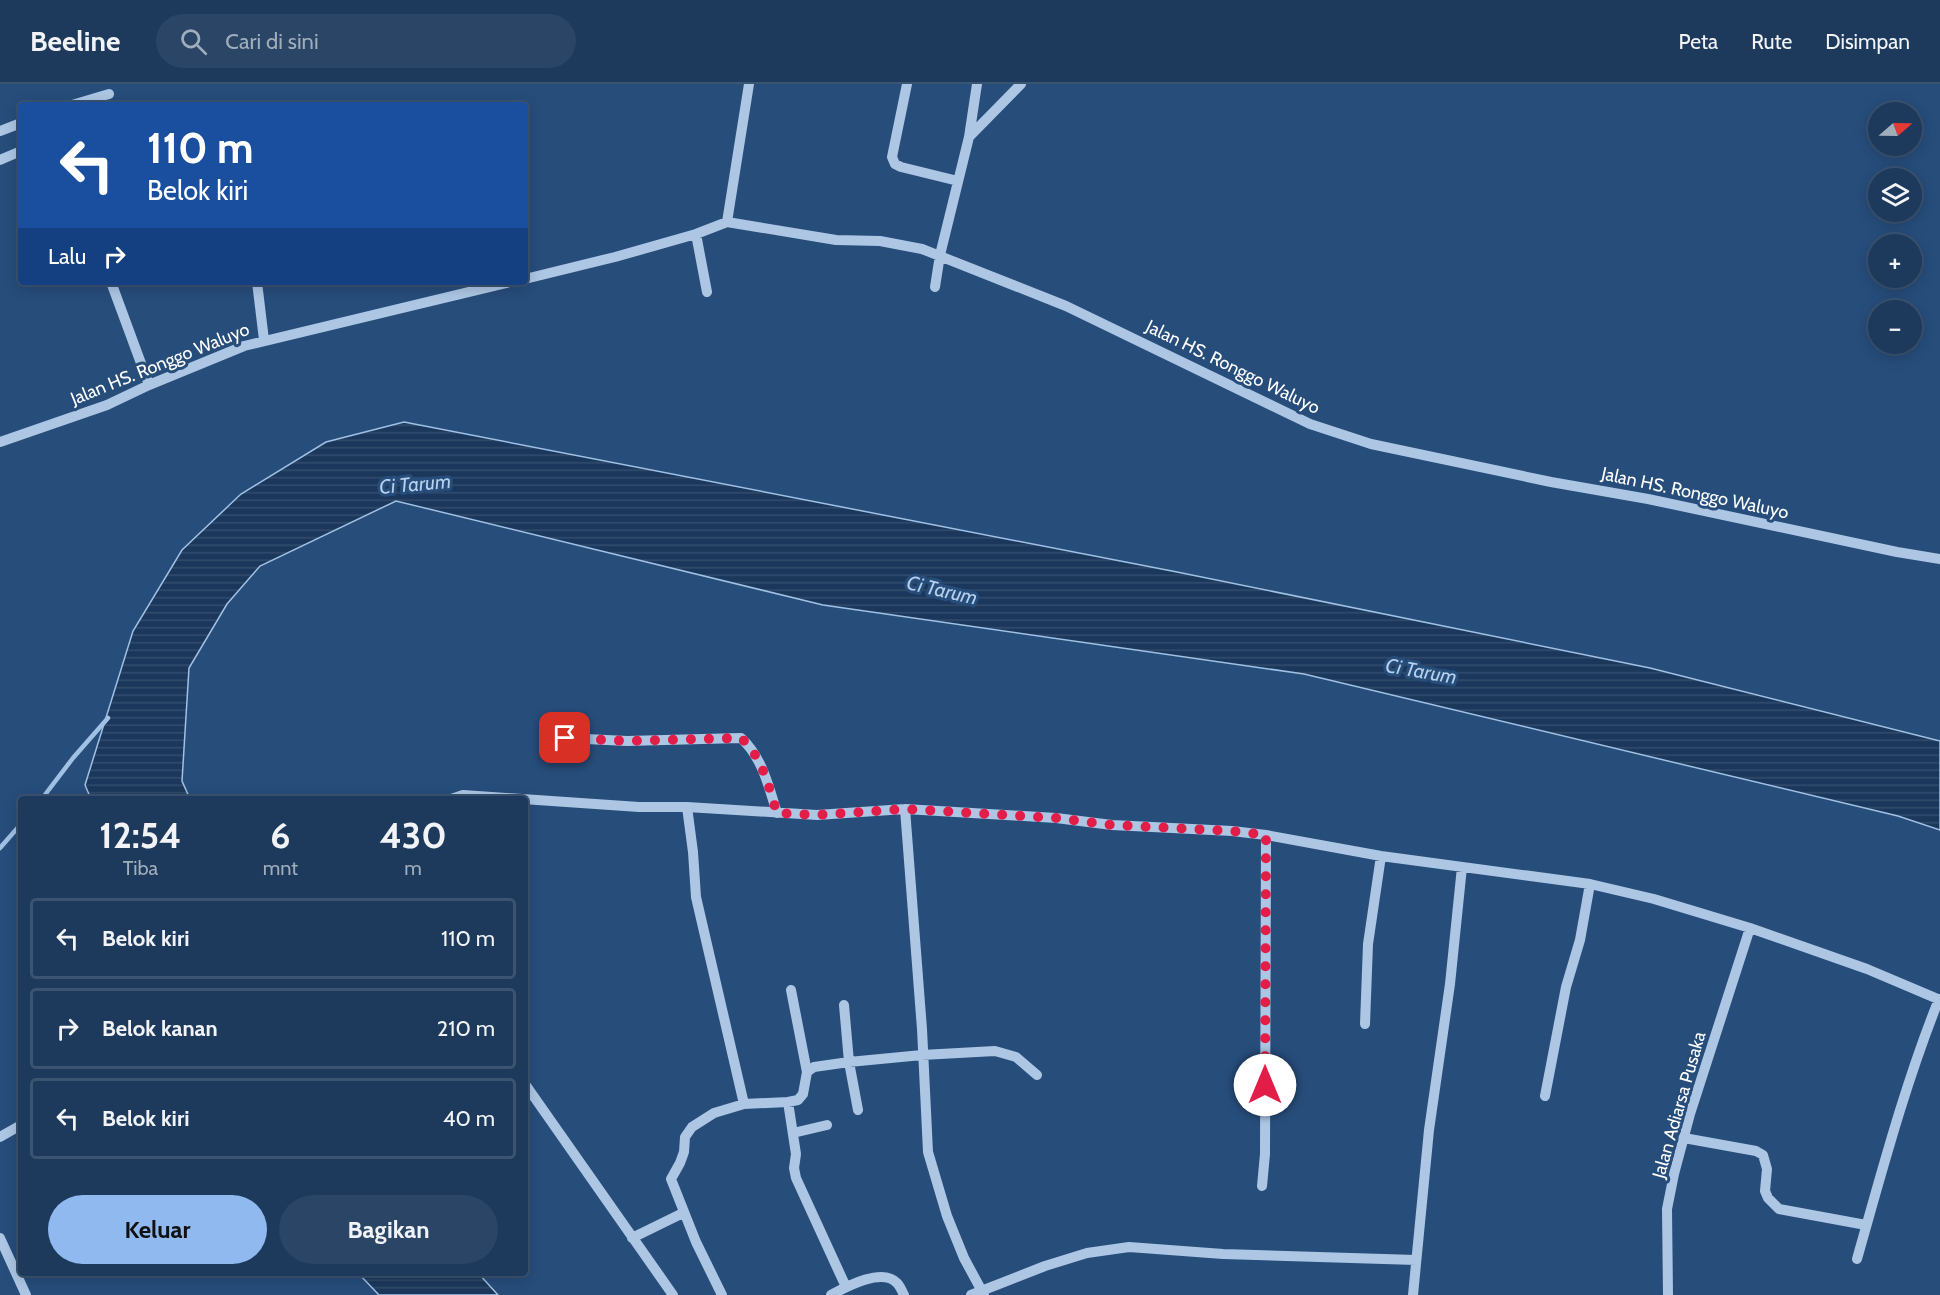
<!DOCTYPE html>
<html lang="id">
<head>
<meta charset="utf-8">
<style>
  :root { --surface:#1d3a5c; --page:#2a4565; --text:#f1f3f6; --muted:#a0adbb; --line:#3b5472; --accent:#90b9f0 }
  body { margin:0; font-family:Cabin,sans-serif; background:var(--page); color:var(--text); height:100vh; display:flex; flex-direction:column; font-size:22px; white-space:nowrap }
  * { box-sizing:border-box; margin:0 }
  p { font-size:20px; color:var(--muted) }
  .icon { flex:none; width:33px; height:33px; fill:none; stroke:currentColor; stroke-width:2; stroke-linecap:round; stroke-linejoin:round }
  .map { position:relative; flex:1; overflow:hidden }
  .drawer { position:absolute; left:18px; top:712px; width:510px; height:480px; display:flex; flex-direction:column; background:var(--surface); border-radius:6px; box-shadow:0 3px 15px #0003,0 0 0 2px var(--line) }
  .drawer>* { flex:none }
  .banner { position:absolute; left:18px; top:18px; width:510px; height:183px; border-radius:6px; box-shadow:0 3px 15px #0003,0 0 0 2px var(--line); background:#1a4fa0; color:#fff; overflow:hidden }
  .needle { width:39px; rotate:70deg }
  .tools { position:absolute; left:1868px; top:18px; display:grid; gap:12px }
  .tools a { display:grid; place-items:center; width:54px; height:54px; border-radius:50%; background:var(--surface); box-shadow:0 3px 15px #0003,0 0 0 2px var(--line); font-size:30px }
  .pin { position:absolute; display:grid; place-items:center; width:51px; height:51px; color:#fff; margin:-26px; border-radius:12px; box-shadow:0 3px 9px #0006 }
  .me { position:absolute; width:66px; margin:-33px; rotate:0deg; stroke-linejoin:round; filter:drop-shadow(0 0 4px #0008) }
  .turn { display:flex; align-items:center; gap:21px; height:126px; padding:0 30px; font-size:27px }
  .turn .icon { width:78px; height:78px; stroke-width:2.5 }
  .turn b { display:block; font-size:42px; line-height:51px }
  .then { display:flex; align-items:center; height:57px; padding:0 30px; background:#0003; gap:12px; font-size:22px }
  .eta { display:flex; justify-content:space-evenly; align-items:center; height:102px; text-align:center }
  .eta b { font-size:36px; font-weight:700; line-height:42px }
  .button { display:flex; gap:12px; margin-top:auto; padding:12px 30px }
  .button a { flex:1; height:69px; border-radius:36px; background:var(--accent); color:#111; font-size:24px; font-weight:700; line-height:69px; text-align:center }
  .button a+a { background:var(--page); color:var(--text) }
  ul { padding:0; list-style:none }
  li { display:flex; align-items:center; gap:18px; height:81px; margin:0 12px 9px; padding:0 18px; border:3px solid var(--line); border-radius:6px }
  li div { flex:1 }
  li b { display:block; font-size:22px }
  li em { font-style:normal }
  header { display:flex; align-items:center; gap:36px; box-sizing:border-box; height:84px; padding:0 30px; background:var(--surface); border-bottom:2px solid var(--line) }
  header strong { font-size:28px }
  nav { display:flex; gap:33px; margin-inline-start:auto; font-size:21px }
  .search { width:420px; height:54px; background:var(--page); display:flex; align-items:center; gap:15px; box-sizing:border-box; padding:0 21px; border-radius:33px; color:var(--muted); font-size:22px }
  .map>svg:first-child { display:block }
  .water { fill:url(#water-rules); stroke:#a0c1e4; stroke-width:1.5 }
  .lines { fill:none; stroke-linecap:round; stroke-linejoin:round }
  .stream { stroke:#a0c1e4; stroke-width:4.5 }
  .minor { stroke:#acc6e4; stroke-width:10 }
  .route { stroke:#e11d48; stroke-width:10; stroke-dasharray:0 18 }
  .labels { text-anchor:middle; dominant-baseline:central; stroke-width:6; stroke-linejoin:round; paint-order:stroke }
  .street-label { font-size:18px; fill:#fff; stroke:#274d7b }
  .water-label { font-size:20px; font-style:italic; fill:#b7d0ec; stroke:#274d7b }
</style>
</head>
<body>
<header>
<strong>Beeline</strong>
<div class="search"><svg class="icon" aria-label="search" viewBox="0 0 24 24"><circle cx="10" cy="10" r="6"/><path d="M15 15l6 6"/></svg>Cari di sini</div>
<nav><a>Peta</a><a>Rute</a><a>Disimpan</a></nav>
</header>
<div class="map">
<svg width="1940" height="1211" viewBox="0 0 1940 1211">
  <defs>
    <pattern id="water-rules" width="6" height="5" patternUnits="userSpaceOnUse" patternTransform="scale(1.5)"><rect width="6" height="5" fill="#1b385c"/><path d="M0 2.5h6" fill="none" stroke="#324c6c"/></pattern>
  </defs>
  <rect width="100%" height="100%" fill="#274d7b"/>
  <!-- water -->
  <path class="water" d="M404,338l773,150 473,96 290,73v89l-42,-14 -594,-142 -481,-69 -427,-104 -136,65 -33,38 -38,64 -7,113 8,18h-99l-6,-14 48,-154 49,-81 59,-56 85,-52z
    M359,1190h120l19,21h-119z"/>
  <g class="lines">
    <!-- stream -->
    <path class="stream" d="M41,716l32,-42 35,-40
      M0,764l21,-24"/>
    <!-- minor -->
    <path class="minor" d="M907,0l-15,73 3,7 6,3 57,14
      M72,21l37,-11
      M0,47l21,-8
      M969,53l52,-53
      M0,76l21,-9
      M727,138l22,-138
      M696,150l11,58
      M525,195l90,-22 81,-23 31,-12 109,18 44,1 42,8 144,57 244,118 61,20 180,38 97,17 249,53 43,7
      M111,198l38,103
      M257,198l7,58
      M935,203l5,-32 29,-118 8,-53
      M0,358l107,-37 42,-20 95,-39 266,-64
      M565,654l62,3 114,-3c21,19 28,49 36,75
      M448,716l15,-5 176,12h48l130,8 88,-6 151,9 56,7 120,6 34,4 115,21 209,28 64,15 96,29 117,41 73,31
      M687,723l6,45 3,45 48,207
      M905,725l17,220 6,123 19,64 17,42 20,37
      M844,921l5,57 9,48
      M1365,940l3,-80 13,-88
      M807,988l7,-5 35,-5 73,-7 73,-4 21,6 21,18
      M525,1000l148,211
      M1545,1012l21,-109 14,-47 10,-56
      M788,1018l8,52 -2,14 2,10 50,109
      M793,1049l34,-8
      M0,1053l21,-12
      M1684,1054l72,13 7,4 4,14 -2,22 3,7 11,11 87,16
      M1262,1102l3,-32 1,-319
      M0,1154l26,57
      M632,1154l51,-25
      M1857,1175c25,-88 48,-175 82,-260
      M722,1211l-26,-53 -25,-63 9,-16 4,-11 1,-15 7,-10 22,-14 30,-9 44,-2 10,-2 5,-6 4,-22 -16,-82
      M831,1211c15,-8 51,-28 66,-12 3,3 5,8 7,12
      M971,1211l74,-29 42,-13 42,-6 94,7 193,6
      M1413,1211l16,-165 21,-146 12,-117
      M1668,1211l-1,-86 7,-35 16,-60 60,-186"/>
  </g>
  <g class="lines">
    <!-- route -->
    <path class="route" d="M565,654l62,3 114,-3c21,18 28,50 36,75l40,2 88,-6 151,9 56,7 120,6 34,4 -1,250"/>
  </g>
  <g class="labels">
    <!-- street labels -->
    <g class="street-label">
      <text transform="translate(160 280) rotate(-22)">Jalan HS. Ronggo Waluyo</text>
      <text transform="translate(1233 283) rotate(26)">Jalan HS. Ronggo Waluyo</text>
      <text transform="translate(1695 409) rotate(12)">Jalan HS. Ronggo Waluyo</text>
      <text transform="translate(1679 1021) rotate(-74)">Jalan Adiarsa Pusaka</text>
    </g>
    <!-- water labels -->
    <g class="water-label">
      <text transform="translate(415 400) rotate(-5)">Ci Tarum</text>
      <text transform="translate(942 506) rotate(13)">Ci Tarum</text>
      <text transform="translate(1421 587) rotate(10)">Ci Tarum</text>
    </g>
  </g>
</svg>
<div class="tools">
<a><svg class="needle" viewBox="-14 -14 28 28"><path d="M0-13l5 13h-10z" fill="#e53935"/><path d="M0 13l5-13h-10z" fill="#a0adbb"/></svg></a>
<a><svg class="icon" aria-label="layers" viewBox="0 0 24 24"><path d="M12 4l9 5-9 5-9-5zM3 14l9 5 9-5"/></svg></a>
<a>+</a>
<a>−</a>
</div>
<div class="pin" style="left:565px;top:654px;background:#d93025"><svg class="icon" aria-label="arrive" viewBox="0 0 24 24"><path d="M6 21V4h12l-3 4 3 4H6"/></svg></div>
<svg class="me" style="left:1265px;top:1001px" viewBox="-20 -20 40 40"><circle r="19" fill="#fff"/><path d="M0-13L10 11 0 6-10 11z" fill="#e11d48"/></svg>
<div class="banner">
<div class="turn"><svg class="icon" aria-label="left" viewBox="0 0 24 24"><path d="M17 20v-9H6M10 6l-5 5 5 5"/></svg><div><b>110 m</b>Belok kiri</div></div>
<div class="then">Lalu<svg class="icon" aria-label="right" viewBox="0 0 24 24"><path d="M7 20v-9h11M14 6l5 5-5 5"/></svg></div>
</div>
<section class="drawer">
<div class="eta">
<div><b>12:54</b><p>Tiba</p></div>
<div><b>6</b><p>mnt</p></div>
<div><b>430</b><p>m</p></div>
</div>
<ul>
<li><svg class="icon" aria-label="left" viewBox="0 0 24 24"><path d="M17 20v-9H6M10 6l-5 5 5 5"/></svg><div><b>Belok kiri</b></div><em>110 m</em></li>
<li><svg class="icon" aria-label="right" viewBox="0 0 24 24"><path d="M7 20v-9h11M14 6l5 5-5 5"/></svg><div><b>Belok kanan</b></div><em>210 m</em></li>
<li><svg class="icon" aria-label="left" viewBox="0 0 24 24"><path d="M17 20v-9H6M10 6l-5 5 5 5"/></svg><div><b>Belok kiri</b></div><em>40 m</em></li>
</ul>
<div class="button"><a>Keluar</a><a>Bagikan</a></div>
</section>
</div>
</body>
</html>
